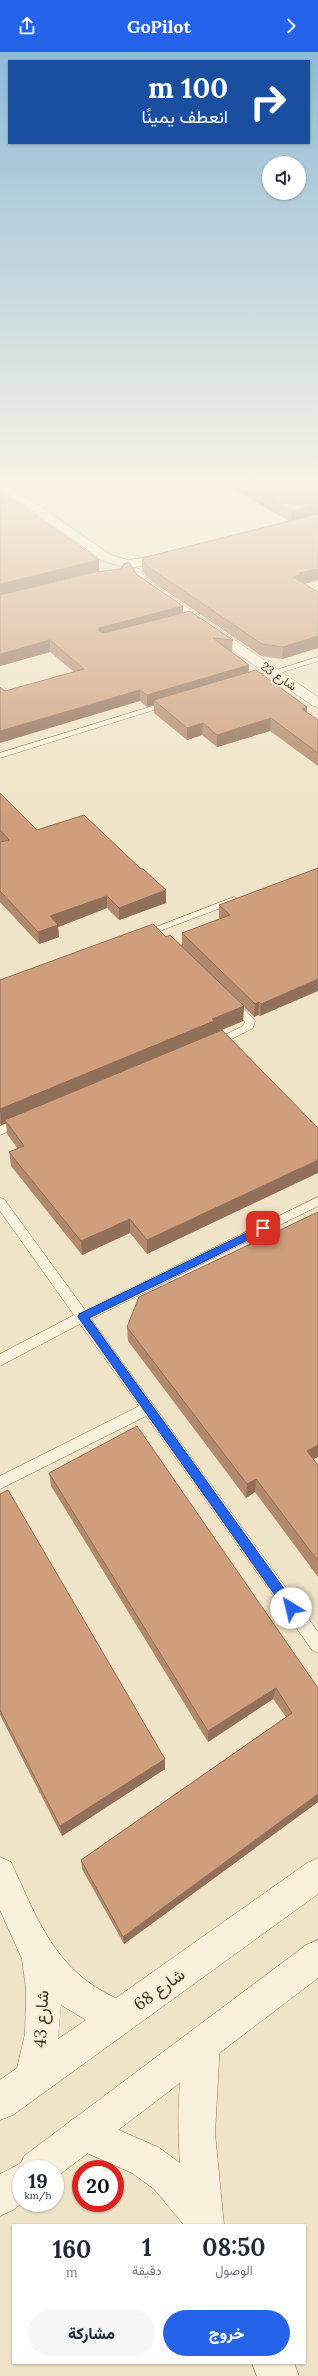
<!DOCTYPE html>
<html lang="ar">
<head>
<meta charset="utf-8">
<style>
  :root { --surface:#fff; --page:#f6f6f7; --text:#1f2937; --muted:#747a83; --accent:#2563eb }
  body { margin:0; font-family:Lora,Vazirmatn,serif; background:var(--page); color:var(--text); direction:rtl; height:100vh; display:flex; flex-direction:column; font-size:15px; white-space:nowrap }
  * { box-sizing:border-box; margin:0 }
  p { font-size:13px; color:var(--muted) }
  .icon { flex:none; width:22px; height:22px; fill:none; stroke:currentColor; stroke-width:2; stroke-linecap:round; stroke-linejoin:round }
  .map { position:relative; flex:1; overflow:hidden; direction:ltr }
  .details { position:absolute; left:12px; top:2172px; width:294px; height:140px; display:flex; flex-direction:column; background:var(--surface); border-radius:0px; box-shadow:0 1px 3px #0004; direction:rtl }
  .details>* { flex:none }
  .top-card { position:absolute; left:8px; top:8px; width:302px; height:84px; border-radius:0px; box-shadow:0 1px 3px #0004; direction:rtl; background:#1a4fa0; color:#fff; overflow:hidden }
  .buttons { position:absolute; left:262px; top:104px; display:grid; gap:8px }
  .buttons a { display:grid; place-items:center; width:44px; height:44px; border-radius:50%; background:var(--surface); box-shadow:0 1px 3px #0004; font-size:20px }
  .speed { position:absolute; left:12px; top:2108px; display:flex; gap:8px; font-size:20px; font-weight:700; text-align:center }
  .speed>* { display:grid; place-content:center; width:52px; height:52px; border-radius:50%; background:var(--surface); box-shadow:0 1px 3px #0004; line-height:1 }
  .speed small { font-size:10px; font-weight:400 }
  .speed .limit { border:6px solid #d22; background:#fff; color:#111 }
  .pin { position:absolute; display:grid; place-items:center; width:34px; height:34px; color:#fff; margin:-17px; border-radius:8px; box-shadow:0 2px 6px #0006 }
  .me { position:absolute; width:44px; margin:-22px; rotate:324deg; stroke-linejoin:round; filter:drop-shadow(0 0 3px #0008) }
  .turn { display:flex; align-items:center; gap:14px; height:84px; padding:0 16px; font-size:18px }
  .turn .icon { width:52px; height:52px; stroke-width:2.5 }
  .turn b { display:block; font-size:28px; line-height:34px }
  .eta { display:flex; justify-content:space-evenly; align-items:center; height:68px; text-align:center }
  .eta b { font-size:24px; font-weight:800; line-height:28px }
  .cta { display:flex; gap:8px; margin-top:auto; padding:8px 16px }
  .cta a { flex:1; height:46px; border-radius:24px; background:var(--accent); color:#fff; font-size:16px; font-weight:800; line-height:46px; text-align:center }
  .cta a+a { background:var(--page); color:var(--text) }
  header { display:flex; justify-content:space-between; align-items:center; height:52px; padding:0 16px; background:var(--accent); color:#fff; font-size:18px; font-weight:800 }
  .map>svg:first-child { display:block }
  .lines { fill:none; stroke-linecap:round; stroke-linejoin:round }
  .service-casing { stroke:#8d765c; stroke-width:1 }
  .minor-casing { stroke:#8d765c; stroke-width:1 }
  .tertiary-casing { stroke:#8d765c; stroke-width:1 }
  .service { fill:#faf1dc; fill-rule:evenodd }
  .minor { fill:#faf1dc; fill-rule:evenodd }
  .tertiary { fill:#faf1dc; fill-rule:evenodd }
  .wall { fill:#b2896c }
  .shaded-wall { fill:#916f58 }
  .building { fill:#cf9f7d; stroke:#916f58 }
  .route { fill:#2563eb; stroke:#184099 }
  .labels { text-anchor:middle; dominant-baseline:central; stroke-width:4; stroke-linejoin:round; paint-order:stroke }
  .far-street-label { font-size:12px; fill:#3d2e20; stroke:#f7eed8 }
  .near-street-label { font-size:17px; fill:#3d2e20; stroke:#f7eed8 }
</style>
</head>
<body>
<header><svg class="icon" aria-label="forward" viewBox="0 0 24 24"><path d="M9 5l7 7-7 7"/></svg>GoPilot<svg class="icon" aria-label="share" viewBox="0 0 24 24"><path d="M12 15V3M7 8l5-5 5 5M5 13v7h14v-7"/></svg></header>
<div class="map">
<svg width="318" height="2324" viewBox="0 0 318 2324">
  <rect width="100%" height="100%" fill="#f0e4c8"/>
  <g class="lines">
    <defs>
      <path id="service" d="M318,605v4l-67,21 -7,-2z
        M166,650l7,2 -173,54v-5z
        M234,845l3,1v4l-91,34h-6l-2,-2z
        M233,949l4,1 17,17 1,2 -2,7 -35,18h-8l-1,-2 1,-2 33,-16 2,-4 -17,-18z
        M21,1066l6,4 -2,3 -25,10v-9z
        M318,1145v9l-227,113 227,313v21l-6,-3 -166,-234 -146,73v-13l139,-70 -59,-82 -80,42v-12l74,-39 -74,-104v-13l4,1 81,111z"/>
      <path id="minor" d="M171,501l6,4 -2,3 -46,8 -6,-4 6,-4z
        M203,1974l12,5 5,12 -5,90 9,92h-40l-30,-36 -22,-16 -61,-27 -5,-13 5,-13 13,-5 74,32 22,16c-3,-37 -3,-98 11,-132z
        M252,2311h42l5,13h-42z"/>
      <path id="tertiary" d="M0,435h12l99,68 17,5 2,3 -6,4 -21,-6z
        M136,516l4,1 6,10 172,118v10l-5,-1 -176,-122 -7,-12z
        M0,1805l11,5c26,56 44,109 105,136l191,-135 11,-5v36l-305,221 -13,5v-40l17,-12 8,-34 1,-45 -4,-30 -22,-49zM61,1953l25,15 -28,19z
        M318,1888v38l-263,200v-9h-34l1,34 -9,7 -13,6v-42l21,-11 3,-7 282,-211z"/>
    </defs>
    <!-- service casing -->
    <use href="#service" class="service-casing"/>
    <!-- minor casing -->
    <use href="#minor" class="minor-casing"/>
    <!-- tertiary casing -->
    <use href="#tertiary" class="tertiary-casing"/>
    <!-- service -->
    <use href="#service" class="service"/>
    <!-- minor -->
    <use href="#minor" class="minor"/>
    <!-- tertiary -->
    <use href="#tertiary" class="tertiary"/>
  </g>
  <!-- wall -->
  <path class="wall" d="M233,435h85v93l-14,4 14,8v56l-36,11 -21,-3 -114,-78 -5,-8v-12l147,-37 -56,-32z
    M99,508v11l37,3 47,32v7l50,27 -1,12 17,13v7l58,35v6l11,7v46l-48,-35 -53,16 -15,-12 -15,5 -33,-27v-8l-7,2 -7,-6 -135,-10 69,-19 -24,-20 -50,14z
    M0,741l37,37 104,39 25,21v13l-47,17 -12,-12 -49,19 1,10 -20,7 -39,-42v-60h1l-1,-1z
    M318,816l-58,148 -2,-1 -4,2 -10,-10 -1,14 -29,12 -67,221 -17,-21 -48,22 -71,-89 -2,-14 9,-3 -11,-15 -1,-11 -5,2 -1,-1v-144l166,-43 16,9v-13l38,-14 -1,-1v-13z
    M127,1275l186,132 5,6v112l-63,-85 -9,6 -118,-157z
    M49,1421l269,215v114l-194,142 -42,-75 -1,-9 205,-143 -13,-18 -65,43 -157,-256z
    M0,1442l165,275 -103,67 -62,-121z"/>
  <!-- shaded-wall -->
  <path class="shaded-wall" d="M318,452v12l-27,6 1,-11z
    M99,508v11l-99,24v-11z
    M318,517v11l-17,5 -8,-8 6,-4z
    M183,554v11l-84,25v-14z
    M318,584v12l-36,11 1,-12z
    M50,588v12l-50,14v-12z
    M249,613l-1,11 -94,24v5l-7,2v-12z
    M140,638v11l-140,42v-12z
    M307,655l-1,13 -4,-11z
    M271,666l-1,13 -53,16v-12z
    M203,671l-1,12 -15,5v-12z
    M166,838v13l-47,17v-12z
    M107,844v12l-49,19 1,10 -20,7 -1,-12 12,-16z
    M318,927v12l-58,25 1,-12z
    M259,950l-1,13 -4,2 1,-13z
    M244,954l-1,15 -29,12v4l-209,83 1,3 -5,2 -1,-16 212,-90z
    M318,1108v13l-171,81v-14z
    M130,1167v14l-48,22 -1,-14z
    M318,1393v12l-13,7 2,-13z
    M256,1427l-1,13 -9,6 1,-14z
    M276,1636l-3,11 -65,43v-11z
    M165,1707v10l-103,67 -2,-10z
    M318,1742v8l-194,142 -1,-7z"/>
  <!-- building -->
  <path class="building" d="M249,435h69v17l-26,7z
    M0,438l99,70 -99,24z
    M318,462v55l-19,4 2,2 -8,2 25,15v44l-35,11 -21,-3 -115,-78 -5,-8z
    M129,510l7,12 47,32 -84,22v3l5,2 86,-22 43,29 -20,-2 36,27 -102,30 -7,-5 -140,41v-44l5,4 79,-22 -34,-29 -50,14v-59l96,-23 25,-3 3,-5z
    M256,618l51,37 -5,2 16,11v33l-47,-35 -54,17 -14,-12 -16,5 -33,-28z
    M0,741l37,37 47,-15 57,54h2l23,21 -47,18 -12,-12 -57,20 8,9 -20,7 -38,-41v-49l9,-2 -9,-10z
    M318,816v111l-57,25 -2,-2 -4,2 -73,-71 48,-18 -11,-10z
    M153,872l13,13 4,-2 74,71 -32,13 2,2 -214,88v-129z
    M222,978l96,98v32l-171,80 -17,-21 -49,22 -72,-89 15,-6 -19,-26z
    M318,1160v233l-11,6 11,14v96l-62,-82 -9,5 -120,-157 12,-30z
    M137,1374l181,262v106l-195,143 -42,-77 211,-147 -16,-25 -68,43 -159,-258z
    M8,1438l157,269 -105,67 -60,-116v-216z"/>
  <!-- sky -->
  <linearGradient id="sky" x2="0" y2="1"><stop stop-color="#8fbad6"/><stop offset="0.57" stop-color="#f8f3e6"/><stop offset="1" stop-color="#f8f3e6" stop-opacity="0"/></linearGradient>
  <rect width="318" height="760" fill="url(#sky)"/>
  <!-- route -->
  <path class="route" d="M263,1173l3,1v5l-177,87 206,286 2,4 -2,4 -4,1 -4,-1 -209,-295 1,-3z"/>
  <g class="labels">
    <!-- far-street labels -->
    <g class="far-street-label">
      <text transform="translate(279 624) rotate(35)">شارع 23</text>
    </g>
    <!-- near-street labels -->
    <g class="near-street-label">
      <text transform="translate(159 1937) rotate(-36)">شارع 68</text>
      <text transform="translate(41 1967) rotate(-87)">شارع 43</text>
    </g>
  </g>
</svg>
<div class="buttons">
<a><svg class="icon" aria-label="sound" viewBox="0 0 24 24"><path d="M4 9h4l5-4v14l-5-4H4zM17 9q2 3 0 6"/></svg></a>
</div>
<div class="speed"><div>19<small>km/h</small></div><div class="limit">20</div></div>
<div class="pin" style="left:263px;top:1176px;background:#d93025"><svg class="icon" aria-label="arrive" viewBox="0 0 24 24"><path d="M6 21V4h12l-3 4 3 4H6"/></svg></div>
<svg class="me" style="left:291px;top:1556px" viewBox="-20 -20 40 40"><circle r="19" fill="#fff"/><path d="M0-13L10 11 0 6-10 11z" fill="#2563eb"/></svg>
<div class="top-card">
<div class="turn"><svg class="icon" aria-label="right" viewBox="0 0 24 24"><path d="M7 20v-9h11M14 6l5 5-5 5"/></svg><div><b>100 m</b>انعطف يمينًا</div></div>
</div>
<section class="details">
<div class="eta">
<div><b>08:50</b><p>الوصول</p></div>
<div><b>1</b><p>دقيقة</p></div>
<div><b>160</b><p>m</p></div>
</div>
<div class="cta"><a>خروج</a><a>مشاركة</a></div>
</section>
</div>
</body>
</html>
